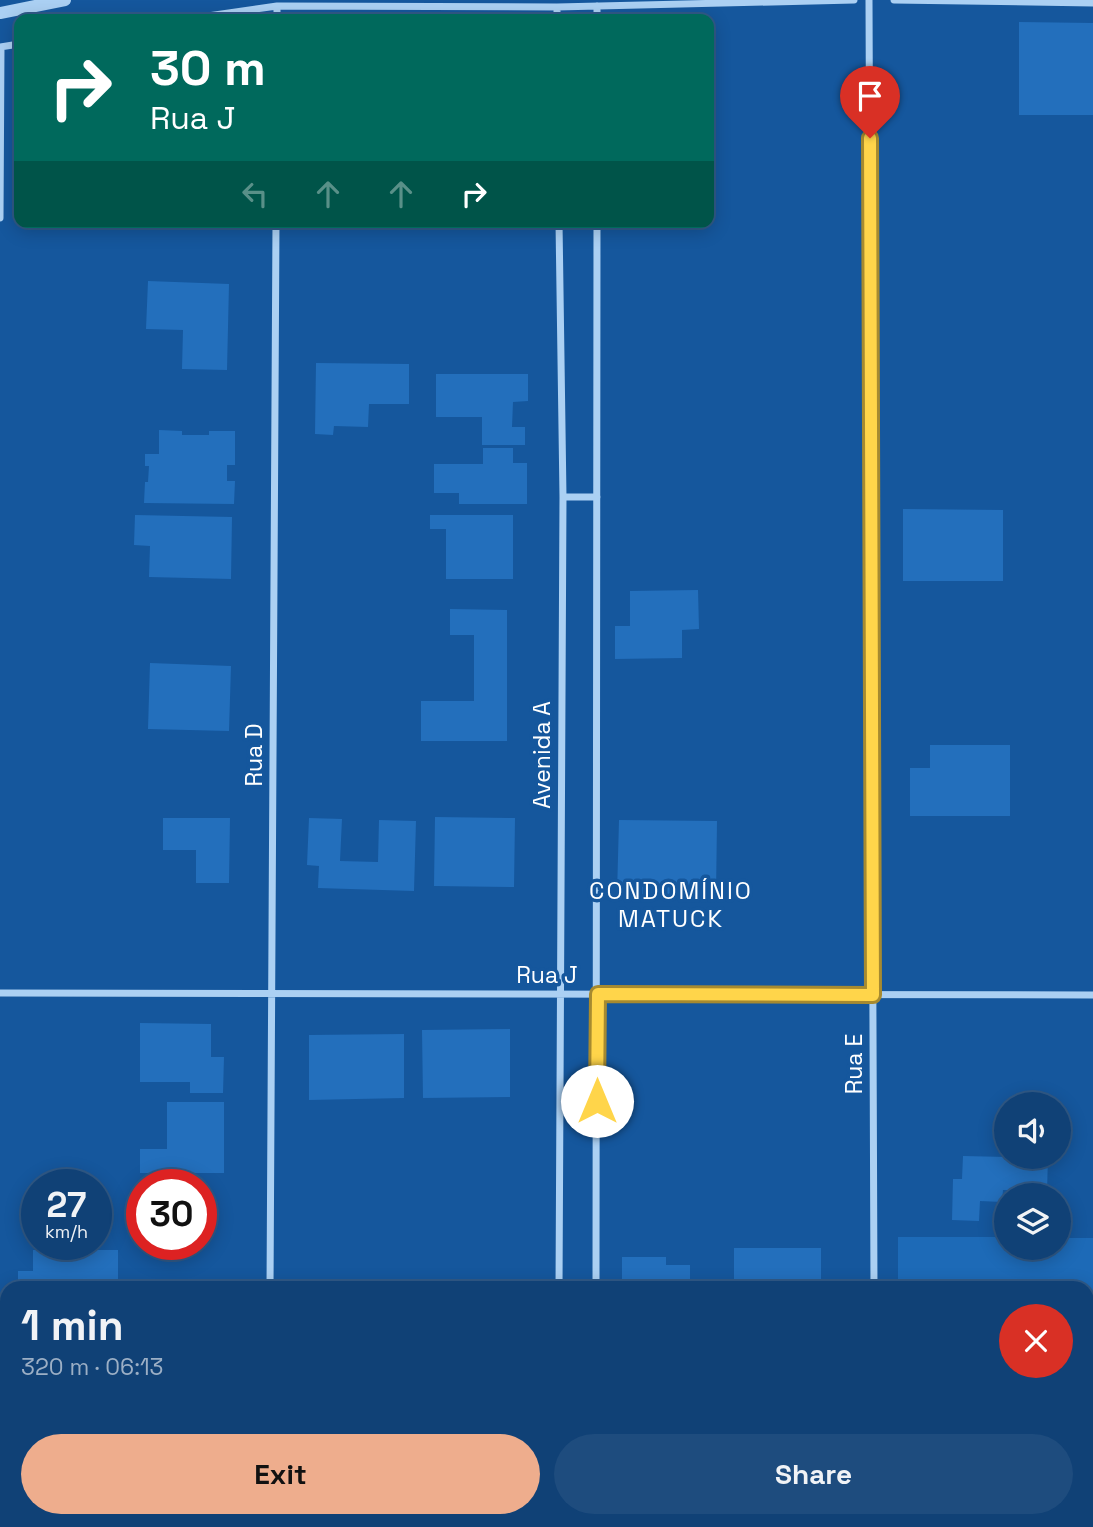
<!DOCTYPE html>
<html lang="en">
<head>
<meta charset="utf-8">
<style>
  :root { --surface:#104176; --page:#1e4c7e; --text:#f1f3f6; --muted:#9cafc5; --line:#305a88; --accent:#eead8d }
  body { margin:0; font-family:"Space Grotesk",sans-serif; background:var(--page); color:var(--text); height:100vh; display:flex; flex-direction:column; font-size:26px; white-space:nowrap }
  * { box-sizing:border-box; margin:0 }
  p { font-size:23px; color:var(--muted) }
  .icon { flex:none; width:38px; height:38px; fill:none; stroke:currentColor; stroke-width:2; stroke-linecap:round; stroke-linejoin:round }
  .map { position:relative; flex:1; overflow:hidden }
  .drawer { position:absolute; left:0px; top:1281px; width:1094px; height:247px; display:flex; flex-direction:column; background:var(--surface); border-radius:21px 21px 0 0; box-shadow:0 4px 18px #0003,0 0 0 2px var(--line) }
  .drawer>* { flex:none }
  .banner { position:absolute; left:14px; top:14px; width:700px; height:214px; border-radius:14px; box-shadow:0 4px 18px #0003,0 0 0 2px var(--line); background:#00695c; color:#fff; overflow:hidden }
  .buttons { position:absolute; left:994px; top:1092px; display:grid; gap:14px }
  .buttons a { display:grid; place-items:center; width:77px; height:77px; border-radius:50%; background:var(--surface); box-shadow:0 4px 18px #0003,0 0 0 2px var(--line); font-size:35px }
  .speed { position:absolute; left:21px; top:1169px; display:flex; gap:14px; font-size:35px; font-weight:700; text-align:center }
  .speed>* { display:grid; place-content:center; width:91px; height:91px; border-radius:50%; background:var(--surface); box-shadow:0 4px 18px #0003,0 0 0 2px var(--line); line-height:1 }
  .speed small { font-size:18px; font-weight:400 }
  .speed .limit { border:10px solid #d22; background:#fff; color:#111 }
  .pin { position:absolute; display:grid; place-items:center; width:60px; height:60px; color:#fff; margin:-72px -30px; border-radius:50% 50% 50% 0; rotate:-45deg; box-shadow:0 0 7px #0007 }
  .pin .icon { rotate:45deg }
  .me { position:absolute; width:77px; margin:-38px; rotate:0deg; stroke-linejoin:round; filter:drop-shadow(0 0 5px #0008) }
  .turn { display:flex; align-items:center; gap:24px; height:147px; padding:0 21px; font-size:32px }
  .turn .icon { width:91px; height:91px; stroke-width:2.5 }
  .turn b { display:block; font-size:49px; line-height:60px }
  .lanes { display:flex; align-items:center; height:66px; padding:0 21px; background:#0003; justify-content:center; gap:35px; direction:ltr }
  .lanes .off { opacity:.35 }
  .round { display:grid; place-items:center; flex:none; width:74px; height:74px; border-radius:37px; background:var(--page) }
  .summary { display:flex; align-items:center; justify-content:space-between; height:119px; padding:0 21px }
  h1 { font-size:42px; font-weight:600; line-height:52px }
  .primary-button { display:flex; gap:14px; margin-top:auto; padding:14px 21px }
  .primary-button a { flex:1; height:80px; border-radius:42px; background:var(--accent); color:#111; font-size:28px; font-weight:600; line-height:80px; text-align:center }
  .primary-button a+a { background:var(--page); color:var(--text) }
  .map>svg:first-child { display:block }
  .green { fill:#1d6ab7 }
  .building { fill:#236fbc }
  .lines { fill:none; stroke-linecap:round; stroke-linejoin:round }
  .minor { stroke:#abd0f3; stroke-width:7 }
  .tertiary { stroke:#abd0f3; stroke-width:12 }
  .route-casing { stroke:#a68a30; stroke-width:18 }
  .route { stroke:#ffd54a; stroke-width:12 }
  .labels { text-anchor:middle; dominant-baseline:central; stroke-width:7; stroke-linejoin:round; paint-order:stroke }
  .street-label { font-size:23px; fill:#fff; stroke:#15579d }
  .neighbourhood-label { font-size:24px; letter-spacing:2px; fill:#fff; stroke:#15579d }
</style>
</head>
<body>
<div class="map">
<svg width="1093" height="1527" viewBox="0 0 1093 1527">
  <rect width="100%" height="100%" fill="#15579d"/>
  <!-- green -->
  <path class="green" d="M898,1237h108v11h53v-10h34v94h-6v-44h-189z
    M1087,1466l6,17v44h-99v-6h93z"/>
  <!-- building -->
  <path class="building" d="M1019,22l74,1v92h-74z
    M148,281l81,3 -2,86 -45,-1 1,-39 -37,-1z
    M316,363l93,1v40h-40l-1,23 -34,-1 -1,9 -18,-1z
    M436,374h92v27l-15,1 -1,25h13v18h-43v-28h-46z
    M159,430l23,1v4h27v-4h26v34h-8v16h8l-1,23 -90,-1 1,-21h3l1,-16h-4v-12h14z
    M483,448h30v15h14v41h-68v-11h-25v-29h49z
    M903,509l100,1v71h-100z
    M135,515l97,2 -1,62 -82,-2 1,-31 -16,-1z
    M430,515h83v64h-67v-50h-16z
    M698,590l1,39 -17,1v28l-67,1v-33h15v-35z
    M450,609l57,1v131h-86v-40h53v-66h-24z
    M150,663l81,3 -2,65 -81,-2z
    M930,745h80v71h-100v-48h20z
    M435,817l80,1 -1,69 -80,-1z
    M163,818h67l-1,65h-33v-33h-33z
    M309,818l33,1 -2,42 38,1 1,-42 37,1 -2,70 -96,-3 1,-22 -12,-1z
    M619,820l98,1 -1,74 -99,-1z
    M140,1023l71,1v33h13l-1,36h-33v-11h-50z
    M510,1029v68l-87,1 -1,-68z
    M404,1034v64l-95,2v-65z
    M167,1102h57v71h-84v-24h27z
    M963,1156l85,2 -1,33 -44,-1 -1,12 -22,-1 -1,20 -27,-1 1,-41h9z
    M734,1248h87v40h-87z
    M33,1250h85v38h-100v-17h15z
    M622,1257h44v8h24v23h-68z
    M55,1521h60v6h-60z
    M462,1521h41v6h-41z"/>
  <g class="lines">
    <!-- minor -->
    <path class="minor" d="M869,0l5,1288
      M894,0l199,3
      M597,6v13
      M557,7v12
      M187,19l90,-13 280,1 297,-7
      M277,19v-13
      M0,47l19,-3
      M0,218l1,-171
      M563,497h34
      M0,993l1093,2
      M270,1288l6,-1066
      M559,1288l4,-791 -4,-275
      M596,1288l1,-1066
      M557,1521v6
      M269,1527v-6
      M594,1527v-6"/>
    <!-- tertiary -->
    <path class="tertiary" d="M0,13l65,-13"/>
  </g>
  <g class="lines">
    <defs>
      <path id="route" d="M597,1101l1,-107 275,1 -3,-857"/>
    </defs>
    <!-- route casing -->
    <use href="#route" class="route-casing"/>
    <!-- route -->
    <use href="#route" class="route"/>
  </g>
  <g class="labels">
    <!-- street labels -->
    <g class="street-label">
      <text transform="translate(254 755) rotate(-90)">Rua D</text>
      <text transform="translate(542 755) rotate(-90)">Avenida A</text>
      <text x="547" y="975">Rua J</text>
      <text transform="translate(854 1064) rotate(-90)">Rua E</text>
    </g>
    <!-- neighbourhood labels -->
    <g class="neighbourhood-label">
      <text x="671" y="890">CONDOMÍNIO<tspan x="671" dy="28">MATUCK</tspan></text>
    </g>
  </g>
</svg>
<div class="buttons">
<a><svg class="icon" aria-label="sound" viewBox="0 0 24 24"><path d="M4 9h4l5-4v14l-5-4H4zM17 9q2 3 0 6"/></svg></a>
<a><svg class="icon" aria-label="layers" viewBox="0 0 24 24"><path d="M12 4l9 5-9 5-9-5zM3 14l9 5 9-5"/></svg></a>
</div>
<div class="speed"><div>27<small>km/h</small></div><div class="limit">30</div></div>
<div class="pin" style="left:870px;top:138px;background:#d93025"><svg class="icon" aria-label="arrive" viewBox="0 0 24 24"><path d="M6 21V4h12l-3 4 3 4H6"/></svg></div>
<svg class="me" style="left:597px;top:1101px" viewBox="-20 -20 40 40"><circle r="19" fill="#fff"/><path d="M0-13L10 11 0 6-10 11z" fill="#ffd54a"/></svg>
<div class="banner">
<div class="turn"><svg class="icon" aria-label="right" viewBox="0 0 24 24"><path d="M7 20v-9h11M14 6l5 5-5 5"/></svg><div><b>30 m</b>Rua J</div></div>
<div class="lanes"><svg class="icon off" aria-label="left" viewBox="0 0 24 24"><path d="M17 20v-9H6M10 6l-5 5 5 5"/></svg><svg class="icon off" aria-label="ahead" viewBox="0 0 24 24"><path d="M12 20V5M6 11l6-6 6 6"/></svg><svg class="icon off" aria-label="ahead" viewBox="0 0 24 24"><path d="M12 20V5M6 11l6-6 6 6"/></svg><svg class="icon" aria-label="right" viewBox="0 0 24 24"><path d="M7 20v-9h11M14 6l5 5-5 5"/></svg></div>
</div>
<section class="drawer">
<div class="summary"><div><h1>1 min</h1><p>320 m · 06:13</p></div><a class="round" style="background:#d93025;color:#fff"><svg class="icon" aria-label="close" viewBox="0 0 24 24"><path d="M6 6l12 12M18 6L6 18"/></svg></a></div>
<div class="primary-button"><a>Exit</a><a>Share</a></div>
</section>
</div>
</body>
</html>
